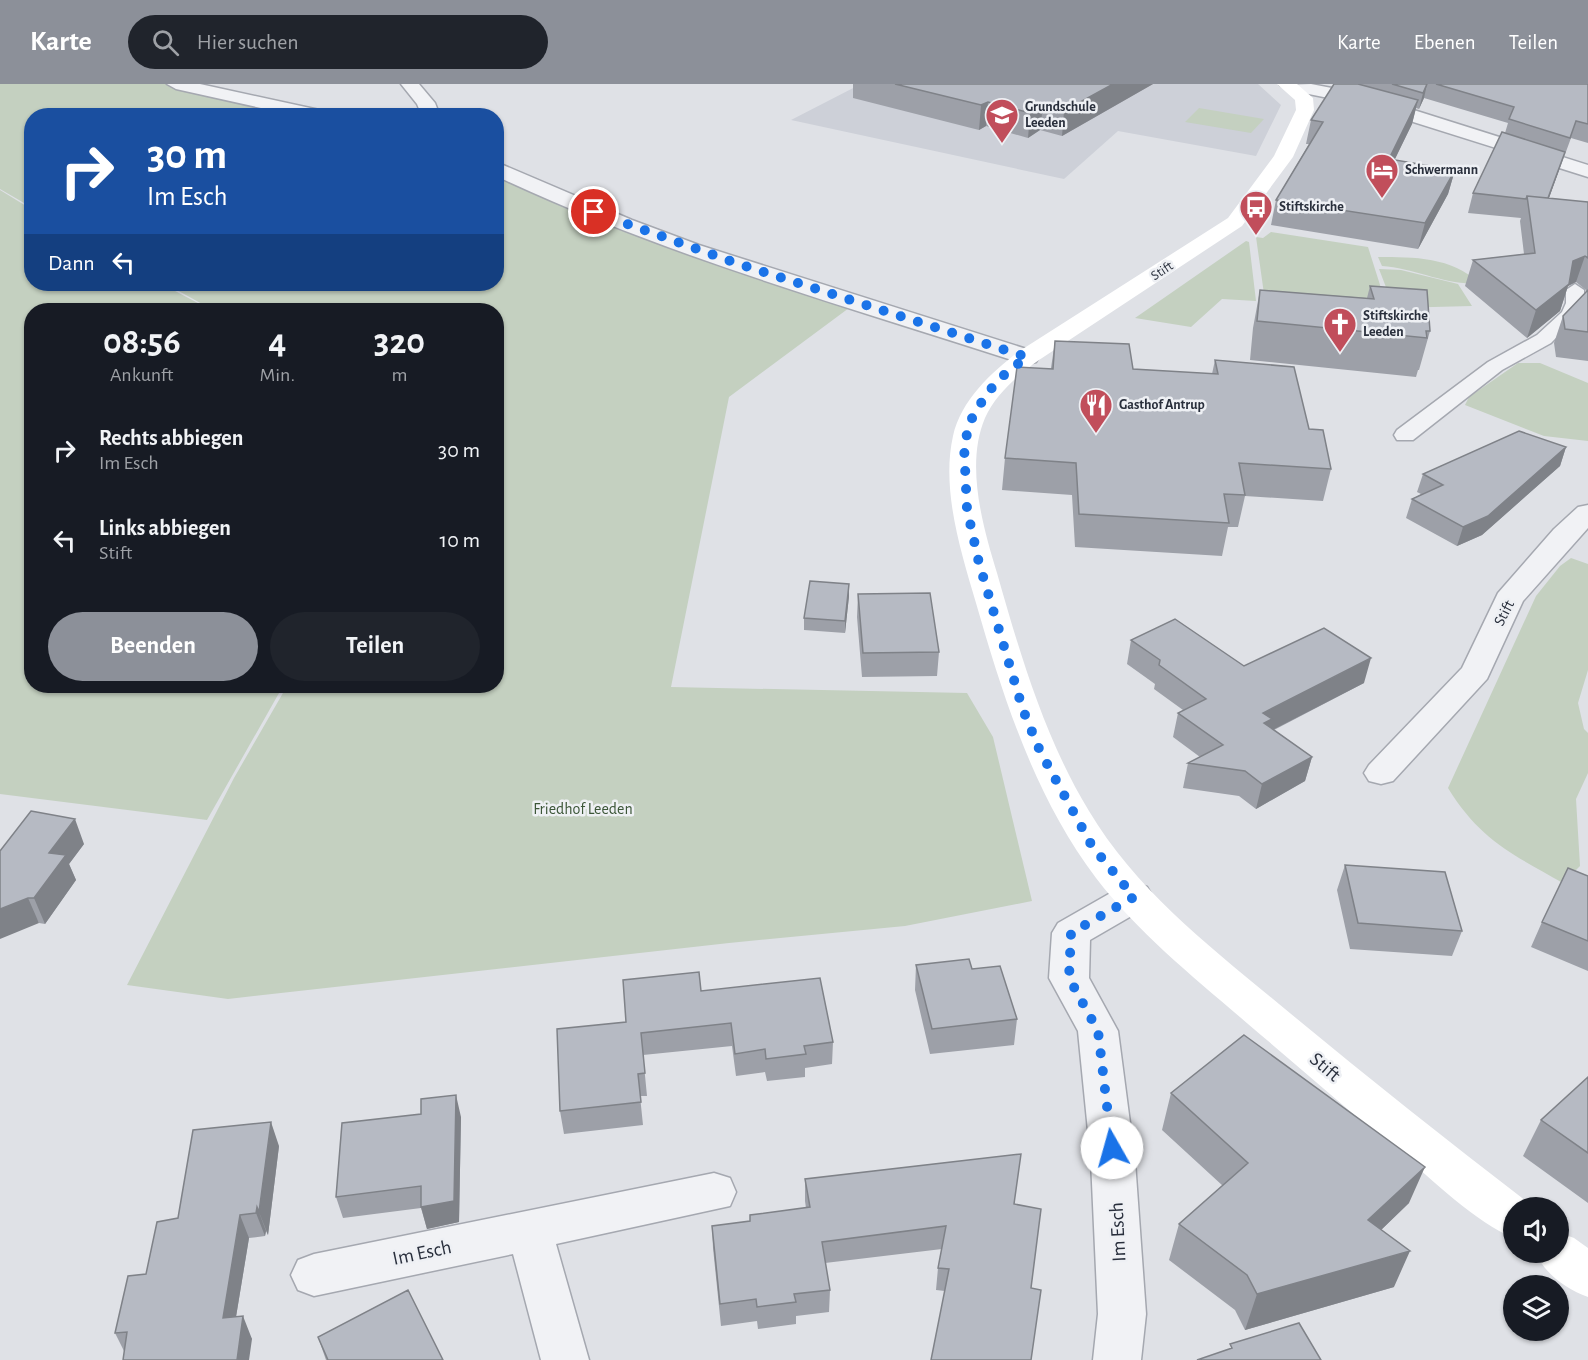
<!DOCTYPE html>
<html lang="de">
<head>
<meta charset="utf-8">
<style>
  :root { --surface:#171b24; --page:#20242c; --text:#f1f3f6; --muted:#9ea1a6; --accent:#8c9099 }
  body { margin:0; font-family:"Alegreya Sans",sans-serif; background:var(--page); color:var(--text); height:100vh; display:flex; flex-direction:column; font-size:22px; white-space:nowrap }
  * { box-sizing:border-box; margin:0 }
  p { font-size:20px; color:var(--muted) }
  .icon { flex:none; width:33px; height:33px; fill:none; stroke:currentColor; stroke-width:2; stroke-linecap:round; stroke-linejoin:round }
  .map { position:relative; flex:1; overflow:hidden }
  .drawer { position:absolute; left:24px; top:219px; width:480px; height:390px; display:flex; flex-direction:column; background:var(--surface); border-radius:24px; box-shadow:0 2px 4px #0004 }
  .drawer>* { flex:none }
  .guide { position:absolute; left:24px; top:24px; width:480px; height:183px; border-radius:24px; box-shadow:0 2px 4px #0004; background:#1a4fa0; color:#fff; overflow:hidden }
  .controls { position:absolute; left:1503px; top:1113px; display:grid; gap:12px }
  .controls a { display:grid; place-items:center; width:66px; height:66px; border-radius:50%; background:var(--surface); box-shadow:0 2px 4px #0004; font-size:30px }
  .pin { position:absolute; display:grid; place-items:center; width:51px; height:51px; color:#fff; margin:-26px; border:3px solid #fff; border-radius:50%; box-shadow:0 2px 6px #0007 }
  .me { position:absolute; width:66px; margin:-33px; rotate:353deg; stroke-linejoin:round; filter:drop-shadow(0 0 4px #0008) }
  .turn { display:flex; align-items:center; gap:21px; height:126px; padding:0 24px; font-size:27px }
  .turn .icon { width:78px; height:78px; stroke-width:2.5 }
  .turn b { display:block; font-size:42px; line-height:51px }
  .then { display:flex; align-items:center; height:57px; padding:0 24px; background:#0003; gap:12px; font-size:22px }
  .eta { display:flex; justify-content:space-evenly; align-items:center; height:102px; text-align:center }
  .eta b { font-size:36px; font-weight:700; line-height:42px }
  .cta { display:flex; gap:12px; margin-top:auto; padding:12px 24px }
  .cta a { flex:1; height:69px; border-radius:36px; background:var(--accent); color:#fff; font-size:24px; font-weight:700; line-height:69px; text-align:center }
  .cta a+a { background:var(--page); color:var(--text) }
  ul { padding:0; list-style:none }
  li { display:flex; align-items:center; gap:18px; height:90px; padding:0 24px }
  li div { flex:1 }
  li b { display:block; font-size:22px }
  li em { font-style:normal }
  header { display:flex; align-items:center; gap:36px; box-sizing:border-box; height:84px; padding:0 30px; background:var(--accent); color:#fff }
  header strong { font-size:28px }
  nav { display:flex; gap:33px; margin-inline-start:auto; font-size:21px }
  .search { width:420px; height:54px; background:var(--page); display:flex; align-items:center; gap:15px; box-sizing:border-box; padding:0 21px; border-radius:33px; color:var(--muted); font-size:22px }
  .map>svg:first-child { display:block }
  .built { fill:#cdd0d8 }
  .green { fill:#c4d0c0 }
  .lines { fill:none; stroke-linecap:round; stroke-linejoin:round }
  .pedestrian-casing { stroke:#a5a8b0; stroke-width:3 }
  .minor-casing { stroke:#a5a8b0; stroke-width:3 }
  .pedestrian { fill:#f1f2f5; fill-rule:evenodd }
  .minor { fill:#f1f2f5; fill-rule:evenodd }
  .secondary { fill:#fff; fill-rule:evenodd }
  .wall { fill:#9da0a8 }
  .shaded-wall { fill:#7f8288 }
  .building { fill:#b6bac3; stroke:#7f8288; stroke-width:1.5 }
  .route { stroke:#1a73e8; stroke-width:10; stroke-dasharray:0 18 }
  .labels { text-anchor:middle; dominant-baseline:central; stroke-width:5; stroke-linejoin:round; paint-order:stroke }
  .far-poi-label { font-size:14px; font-weight:bold; fill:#292f3c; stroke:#eef0f4; text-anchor:start }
  .far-street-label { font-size:14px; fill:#292f3c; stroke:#eef0f4 }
  .street-label { font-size:16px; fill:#292f3c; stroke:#eef0f4 }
  .park-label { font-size:16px; fill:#3c5638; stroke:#eef0f4 }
  .near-street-label { font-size:20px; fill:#292f3c; stroke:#eef0f4 }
</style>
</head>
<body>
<header>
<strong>Karte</strong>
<div class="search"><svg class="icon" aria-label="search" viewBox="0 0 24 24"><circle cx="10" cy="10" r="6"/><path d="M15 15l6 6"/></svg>Hier suchen</div>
<nav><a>Karte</a><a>Ebenen</a><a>Teilen</a></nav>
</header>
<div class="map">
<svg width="1588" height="1276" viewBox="0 0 1588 1276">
  <rect width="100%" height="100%" fill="#dfe1e6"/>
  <!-- built -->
  <path class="built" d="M861,0h397l23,21 -25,51 -138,-25 -54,48 -273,-59z"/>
  <!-- green -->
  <path class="green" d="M0,0h198l102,31 -268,1 -1,91 -31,-18z
    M1199,24l65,11 -13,14 -66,-11z
    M497,92l111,50 241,82 -120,89 -58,290 296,6 26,44 39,164 -127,25 -176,17 -501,56 -101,-14 107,-207 53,-92h209v-376h-283l-47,-26h330z
    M0,106l31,19 1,75h130l49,26h-179v376h251l-76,134 -207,-26z
    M1271,148l97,15 19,60 -122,-6 -9,-64 7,1z
    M1246,157l3,1 7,59 -34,-2 -31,28 -56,-9z
    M1378,173c36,0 74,0 101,26 -32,3 -65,-15 -97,-17z
    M1379,185l22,1 57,14 14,22 -78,2z
    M1518,279h22l48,20v58l-44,-5 -79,-31 4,-8z
    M1571,474l17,6v106l-10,33 6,26 4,4v40l-12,26 4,67 -17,17c-51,-29 -83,-43 -115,-95l88,-192 24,-30z"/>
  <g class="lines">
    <defs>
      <path id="pedestrian" d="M1575,200l9,6v13l-5,11 -28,29 -49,27 -89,70h-16l-3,-5 3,-5 91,-68 49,-27 25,-23 4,-9v-13z"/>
      <path id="minor" d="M167,0h33l124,27 9,5h-36l-121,-27z
        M401,0h18l16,19 5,13h-18l-5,-12z
        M1311,0l52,10 225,71v12l-235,-74 -64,-13 -9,-5z
        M496,78l136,58 67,25 337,107 3,5 -3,5 -9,2 -9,-2c-176,-57 -354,-107 -522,-186z
        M1588,421v23l-65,73 -36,78 -94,102 -12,3 -12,-3 -5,-8 5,-8 93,-97 36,-75 56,-64 24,-22z
        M1134,799l13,4 6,10 -6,10 -57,33 -1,38 29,53 17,130 11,153 -5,46h-48l5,-46 -7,-153 -13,-130 -29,-53 3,-45 6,-10 63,-36z
        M714,1089l16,5 6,14 -6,14 -174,38 33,116h-48l-28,-106 -199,42 -16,-6 -7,-15 7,-15 16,-6z"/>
    </defs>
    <!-- pedestrian casing -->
    <use href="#pedestrian" class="pedestrian-casing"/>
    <!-- minor casing -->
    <use href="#minor" class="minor-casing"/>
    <!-- pedestrian -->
    <use href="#pedestrian" class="pedestrian"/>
    <!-- minor -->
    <use href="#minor" class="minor"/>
    <!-- secondary -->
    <path class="secondary" d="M1277,0h20l16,14 1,12 -21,47 -51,69 -206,136c-20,15 -41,33 -51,56 -20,47 -2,109 12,155 23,81 48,166 92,238 47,79 120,135 190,193 82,68 166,135 251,200l2,4h-18v30c-37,-14 -83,-60 -114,-85 -51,-42 -101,-86 -152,-129 -53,-46 -109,-90 -152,-146 -61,-81 -92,-178 -120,-275 -15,-51 -35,-113 -23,-167 8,-36 38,-63 65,-84l210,-134 46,-62 22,-46 -1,-10z
      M1558,1148l16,6 14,10v49c-22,-8 -43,-23 -53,-45h23z"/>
  </g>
  <!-- wall -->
  <path class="wall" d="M853,0h300l-91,52 -22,-6 -12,8 -42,-12 -7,4 -126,-32z
    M1334,0h254v59l-17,-5 -22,60 39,4v159l-32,-4 -2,-14 9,-27 23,-24v-2l-10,-8 -8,4 -8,25 -33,27 -62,-52 8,-26 51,-6 -4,-33 1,-3 -53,-5 5,-20 32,-60 3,-10 -84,-25 -5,11 -3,-1 -4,16 -18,36 61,10 -7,24 -30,55 -147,-24 5,-25 33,-56h-3l5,-24z
    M1370,202l60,45 -11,39h-1l-2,7 -166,-17 3,-32 7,-38 107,8z
    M1055,257l78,28 79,5 3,-14 94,69 22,40 -8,32 -78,-5 -7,31h-10l-6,29 -147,-9 -3,-52 -70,-5 3,-32 46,-90z
    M1566,363l-6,19 -78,69 -25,11 -51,-28 6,-19 9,-5 -4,-2 6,-18z
    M849,500v12l-4,37 -41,-3v-12z
    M858,510l81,58 -2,24 -75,1 -5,-60z
    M1131,556l113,26 120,17 -90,47 38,27 -7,24 -49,28 -17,-13 -56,-8 5,-25 12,-6 -27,-20 5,-24 5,-3 -29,-21 1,-5 -28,-20z
    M84,760l-15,20 7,16 -31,44 -6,-1 -39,-72z
    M1345,781l117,66 -10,25 -102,-7 -13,-59z
    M1588,792v95l-57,-24 11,-25z
    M916,881l56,4 45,50 -3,26 -84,9 -15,-64z
    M701,907l132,51 -1,22 -27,4v9l-38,4 -2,-9 -29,4 -4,-30 -89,9 4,41h-7l3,29 -79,9 -4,-23 66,-89z
    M1588,993v126l-65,-47 18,-36z
    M1171,1009l238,110 -28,27 13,57 -149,43 -10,-20 -66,-50 10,-36 44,-38 -61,-56z
    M461,1033l-2,105 -32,7 -6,-21 -78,10 -7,-21z
    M279,1062l-11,89 -2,-4 -1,5 -16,2 -13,79 16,22 -128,12 -9,-18 31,-59z
    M1021,1070l-76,137 -9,-1 2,-22 4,-19 -117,14 5,27 -1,22 -33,4v8l-38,5 -1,-8 -36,5 -8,-78 -1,-22 38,-5v-6l56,-7 -1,-7v-22z
    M318,1253l125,23h-117z"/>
  <!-- shaded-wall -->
  <path class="shaded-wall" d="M1113,0h40l-91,52 2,-25z
    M1427,0l-3,14 -5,11 4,-16z
    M1418,16l-6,24 -29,60 6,-25z
    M988,18l-2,24 -7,4 2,-25z
    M1043,22l-3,24 -12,8 2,-25z
    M1565,68l-6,18 -18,50 6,-19z
    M1455,86l-7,24 -30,55 7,-26z
    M1585,172l-9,26 -8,4 -8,25 -33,27 9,-28 37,-49z
    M1566,363l-6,19 -78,69 -25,11 6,-19z
    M849,500v12l-4,37v-12z
    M1371,574l-7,25 -107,55 6,-25z
    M1312,673l-7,24 -49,28 6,-25z
    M75,735l9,25 -15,20 7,16 -31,44 -11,-26 15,-45z
    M28,814l11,25 -39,16v-30z
    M456,1011l5,22 -2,105 -32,7 -6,-22z
    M271,1038l8,24 -11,89 -9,-23z
    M1425,1083l-16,36 -55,53 14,-36z
    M257,1123l9,24 -1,5 -9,-23z
    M240,1131l9,23 -17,103 -9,-23z
    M1410,1167l-16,36 -149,43 12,-36z
    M243,1232l9,23 -3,21h-12z"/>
  <!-- building -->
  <path class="building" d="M895,0h218l-49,27 -21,-5 -13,7 -42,-11 -7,3z
    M1334,0h24l60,16 -29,59 66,11 -30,53 -149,-23 47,-78 -12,-2z
    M1392,0h35l-4,9z
    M1436,0h152v40l-12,-3 -6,17 -61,-19 5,-12z
    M1502,48l63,20 -17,46 -21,-2 -1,3 -53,-6z
    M1527,112l61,6v56l-3,-2 -12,5 -4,23 -33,26 -63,-50 62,-7z
    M1370,202l57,4 3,41h-4l1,7 -170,-17 3,-31 114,9z
    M1588,206v42l-23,-3 -2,-13z
    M1055,257l74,3 4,25 85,5 -3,-14 79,7 15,62 14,1 8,39 -92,-6 6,32 -21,-1 5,29 -150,-9 -3,-51 -71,-5 12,-91 36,2z
    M1519,347l47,16 -78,69 -25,11 -51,-28 31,-14 -20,-11z
    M810,497l39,3 -4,37 -41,-3z
    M930,509l9,59 -76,1 -5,-59z
    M1175,535l69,47 80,-38 47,30 -108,55 9,6 -8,4 48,34 -50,27 -17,-13 -57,-8 35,-18 -45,-32 28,-14 -47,-34 1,-5 -29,-20z
    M31,727l44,8 -26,34 17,2 -32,43h-6l-28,11v-58z
    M1345,781l100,7 17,59 -104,-8z
    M1568,784l20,8v65l-46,-19z
    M969,875l3,10 28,-3 17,53 -85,10 -16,-64z
    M699,888l2,19 119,-13 13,64 -29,4 2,8 -40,5 -1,-10 -30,5 -4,-31 -90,10 4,40 -7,1 3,28 -81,9 -3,-82 69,-7 -3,-42z
    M1244,951l181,132 -57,53 42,31 -153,43 -10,-19 -68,-51 69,-61 -77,-70z
    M1588,993v76l-47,-33z
    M456,1011l-2,106 -33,6v-21l-85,11 6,-74 79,-9v-15z
    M271,1038l-12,90 -2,-5 -1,6 -16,2 -17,103 20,-2 -6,44h-114l4,-28 -12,1 13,-57 18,-2 11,-52 21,-4 15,-88z
    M1021,1070l-7,50 27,5 -10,79 10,2 -10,70h-100l18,-91 -11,-1 8,-42 -124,16 8,48 -36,4 2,8 -39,5 -1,-8 -36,5 -8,-78 38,-5v-6l60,-8 -5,-28z
    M408,1206l35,70h-115l-10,-23z
    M1299,1239l22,37h-124l35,-12 -2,-4z"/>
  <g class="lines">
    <!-- route -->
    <path class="route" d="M594,128l142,51 291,94 -21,16 -19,20 -16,27 -7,25 3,64 12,54 44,147 17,41 52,95 42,51 -63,36 -2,45 29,53 14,117"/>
  </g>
  <!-- icons -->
  <defs>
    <symbol id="school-pin" viewBox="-11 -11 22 30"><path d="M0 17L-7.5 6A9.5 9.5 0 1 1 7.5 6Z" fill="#c14e5b" stroke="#eef0f4"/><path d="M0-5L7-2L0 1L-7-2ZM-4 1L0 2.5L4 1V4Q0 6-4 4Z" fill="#fff"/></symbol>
    <symbol id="hotel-pin" viewBox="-11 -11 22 30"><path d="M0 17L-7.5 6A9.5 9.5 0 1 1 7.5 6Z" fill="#c14e5b" stroke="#eef0f4"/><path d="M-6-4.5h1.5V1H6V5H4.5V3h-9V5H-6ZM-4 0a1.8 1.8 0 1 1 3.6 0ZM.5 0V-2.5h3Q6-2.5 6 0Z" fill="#fff"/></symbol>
    <symbol id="bus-pin" viewBox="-11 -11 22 30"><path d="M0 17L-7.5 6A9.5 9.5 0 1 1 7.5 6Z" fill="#c14e5b" stroke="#eef0f4"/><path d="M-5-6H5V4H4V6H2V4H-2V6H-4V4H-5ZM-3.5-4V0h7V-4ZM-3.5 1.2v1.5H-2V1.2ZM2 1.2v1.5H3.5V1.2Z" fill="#fff"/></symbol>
    <symbol id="church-pin" viewBox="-11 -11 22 30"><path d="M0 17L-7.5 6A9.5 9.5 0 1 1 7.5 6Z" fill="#c14e5b" stroke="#eef0f4"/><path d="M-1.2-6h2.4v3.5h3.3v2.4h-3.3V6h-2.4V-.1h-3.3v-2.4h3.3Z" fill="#fff"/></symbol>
    <symbol id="restaurant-pin" viewBox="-11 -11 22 30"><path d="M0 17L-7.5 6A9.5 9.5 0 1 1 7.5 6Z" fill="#c14e5b" stroke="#eef0f4"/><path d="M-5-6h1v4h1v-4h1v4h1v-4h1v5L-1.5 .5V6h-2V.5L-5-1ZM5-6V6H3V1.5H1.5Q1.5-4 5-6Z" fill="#fff"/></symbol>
  </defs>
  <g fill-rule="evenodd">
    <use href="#school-pin" x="983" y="12" width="38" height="52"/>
    <use href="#hotel-pin" x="1363" y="67" width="38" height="52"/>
    <use href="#bus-pin" x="1237" y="104" width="38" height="52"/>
    <use href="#church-pin" x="1321" y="221" width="38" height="52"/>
    <use href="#restaurant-pin" x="1077" y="302" width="38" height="52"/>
  </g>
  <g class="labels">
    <!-- far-poi labels -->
    <g class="far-poi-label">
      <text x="1025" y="23">Grundschule<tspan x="1025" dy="16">Leeden</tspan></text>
      <text x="1405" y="86">Schwermann</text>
      <text x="1279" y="123">Stiftskirche</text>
      <text x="1363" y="232">Stiftskirche<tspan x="1363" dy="16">Leeden</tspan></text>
      <text x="1119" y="321">Gasthof Antrup</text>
    </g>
    <!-- far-street labels -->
    <g class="far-street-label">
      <text transform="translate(1162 187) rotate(-33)">Stift</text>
    </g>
    <!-- street labels -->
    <g class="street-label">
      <text transform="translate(1504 529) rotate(-63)">Stift</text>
    </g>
    <!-- park labels -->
    <g class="park-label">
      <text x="583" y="725">Friedhof Leeden</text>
    </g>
    <!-- near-street labels -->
    <g class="near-street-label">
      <text transform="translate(1325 983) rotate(40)">Stift</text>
      <text transform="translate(1118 1148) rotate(-93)">Im Esch</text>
      <text transform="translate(422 1169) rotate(-12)">Im Esch</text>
    </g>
  </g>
</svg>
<div class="controls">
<a><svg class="icon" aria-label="sound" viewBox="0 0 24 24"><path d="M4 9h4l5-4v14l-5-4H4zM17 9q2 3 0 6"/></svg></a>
<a><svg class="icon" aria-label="layers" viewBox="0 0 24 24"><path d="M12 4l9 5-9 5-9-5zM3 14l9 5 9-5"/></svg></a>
</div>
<div class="pin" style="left:594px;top:128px;background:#d93025"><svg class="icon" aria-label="arrive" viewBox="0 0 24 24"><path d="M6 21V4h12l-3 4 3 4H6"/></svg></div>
<svg class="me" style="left:1112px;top:1064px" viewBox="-20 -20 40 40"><circle r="19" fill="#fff"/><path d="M0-13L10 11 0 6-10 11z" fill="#1a73e8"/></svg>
<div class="guide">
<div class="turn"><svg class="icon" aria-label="right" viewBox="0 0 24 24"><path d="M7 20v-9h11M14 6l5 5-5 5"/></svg><div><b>30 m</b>Im Esch</div></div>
<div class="then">Dann<svg class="icon" aria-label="left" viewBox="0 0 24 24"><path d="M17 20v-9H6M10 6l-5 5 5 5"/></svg></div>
</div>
<section class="drawer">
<div class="eta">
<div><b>08:56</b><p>Ankunft</p></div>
<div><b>4</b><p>Min.</p></div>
<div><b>320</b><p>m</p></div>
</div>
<ul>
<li><svg class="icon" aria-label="right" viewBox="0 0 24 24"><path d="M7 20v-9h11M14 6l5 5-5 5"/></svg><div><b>Rechts abbiegen</b><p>Im Esch</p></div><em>30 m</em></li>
<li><svg class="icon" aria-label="left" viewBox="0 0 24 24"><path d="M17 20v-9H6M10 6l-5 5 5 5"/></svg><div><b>Links abbiegen</b><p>Stift</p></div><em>10 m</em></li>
</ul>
<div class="cta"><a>Beenden</a><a>Teilen</a></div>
</section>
</div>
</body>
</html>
